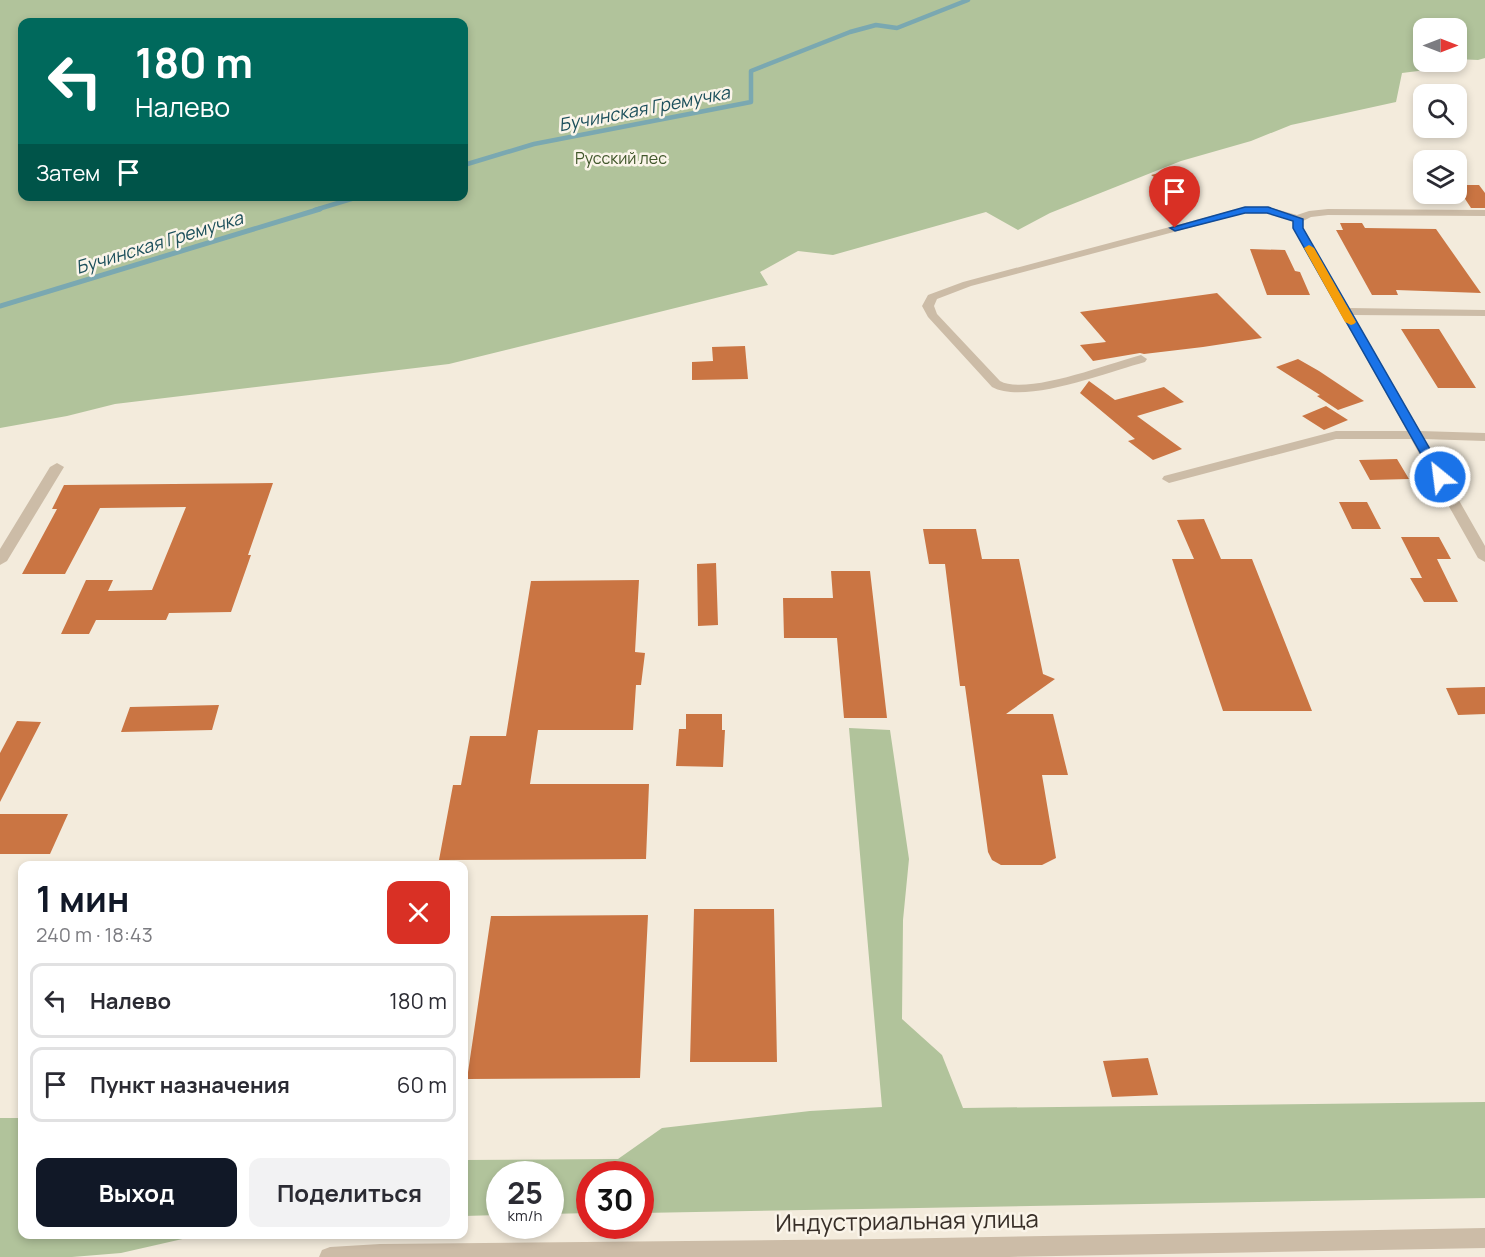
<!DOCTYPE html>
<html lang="ru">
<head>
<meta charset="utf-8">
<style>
  :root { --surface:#fff; --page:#f2f2f3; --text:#2b2b33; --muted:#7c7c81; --line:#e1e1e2; --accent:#111827 }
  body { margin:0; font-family:Manrope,sans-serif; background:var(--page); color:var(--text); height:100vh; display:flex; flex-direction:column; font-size:22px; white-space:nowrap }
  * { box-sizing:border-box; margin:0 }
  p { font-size:20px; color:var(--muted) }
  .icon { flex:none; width:33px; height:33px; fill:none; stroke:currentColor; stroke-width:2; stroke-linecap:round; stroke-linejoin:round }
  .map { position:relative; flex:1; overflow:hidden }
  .sheet { position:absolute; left:18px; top:861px; width:450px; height:378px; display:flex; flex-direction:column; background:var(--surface); border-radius:12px; box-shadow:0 3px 9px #0003 }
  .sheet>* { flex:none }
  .banner { position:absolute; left:18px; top:18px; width:450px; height:183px; border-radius:12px; box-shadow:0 3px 9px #0003; background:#00695c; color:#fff; overflow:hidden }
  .needle { width:39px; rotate:90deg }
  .buttons { position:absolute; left:1413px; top:18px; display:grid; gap:12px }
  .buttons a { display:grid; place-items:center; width:54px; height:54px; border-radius:12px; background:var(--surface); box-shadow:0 3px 9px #0003; font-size:30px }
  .speed { position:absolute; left:486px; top:1161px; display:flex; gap:12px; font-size:30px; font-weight:700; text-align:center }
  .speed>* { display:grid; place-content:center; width:78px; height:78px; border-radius:50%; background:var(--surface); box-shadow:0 3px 9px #0003; line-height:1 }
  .speed small { font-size:15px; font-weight:400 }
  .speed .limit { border:9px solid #d22; background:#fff; color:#111 }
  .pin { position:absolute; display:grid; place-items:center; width:51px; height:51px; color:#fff; margin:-62px -26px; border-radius:50% 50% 50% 0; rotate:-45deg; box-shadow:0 0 6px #0007 }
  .pin .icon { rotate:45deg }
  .me { position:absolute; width:66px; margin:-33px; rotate:331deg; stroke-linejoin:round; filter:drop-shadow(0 0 4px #0008) }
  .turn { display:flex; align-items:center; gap:21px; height:126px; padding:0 18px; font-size:27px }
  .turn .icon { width:78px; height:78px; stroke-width:2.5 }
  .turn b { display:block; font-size:42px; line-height:51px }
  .then { display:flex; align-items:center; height:57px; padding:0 18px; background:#0003; gap:12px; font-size:22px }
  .round { display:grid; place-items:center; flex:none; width:63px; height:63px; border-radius:12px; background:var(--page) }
  .summary { display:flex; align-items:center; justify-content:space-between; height:102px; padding:0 18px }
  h1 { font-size:36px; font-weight:700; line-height:45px; color:var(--accent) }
  .button { display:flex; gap:12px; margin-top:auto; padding:12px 18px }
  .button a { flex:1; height:69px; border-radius:12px; background:var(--accent); color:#fff; font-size:24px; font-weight:700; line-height:69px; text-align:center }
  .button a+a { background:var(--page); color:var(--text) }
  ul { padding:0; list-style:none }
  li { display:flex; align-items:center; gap:18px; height:75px; margin:0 12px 9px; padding:0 6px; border:3px solid var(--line); border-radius:12px }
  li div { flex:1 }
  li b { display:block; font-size:22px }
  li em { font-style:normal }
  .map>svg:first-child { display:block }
  .green { fill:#b1c39b; fill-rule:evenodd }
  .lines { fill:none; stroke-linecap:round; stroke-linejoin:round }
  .stream-far1 { stroke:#7aa8b1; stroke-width:4.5 }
  .stream { stroke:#7aa8b1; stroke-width:5 }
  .building { fill:#ca7543 }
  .minor { fill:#ccbca7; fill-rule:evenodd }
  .route { fill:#1a73e8; stroke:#114b97; stroke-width:1.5 }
  .slow { fill:#f59e0b }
  .labels { text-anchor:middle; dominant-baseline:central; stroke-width:5; stroke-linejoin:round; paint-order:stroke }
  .far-park-label { font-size:16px; fill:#41572b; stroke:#faf4e9 }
  .far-water-label { font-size:18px; font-style:italic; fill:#1c4f5b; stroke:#faf4e9 }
  .near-street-label { font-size:24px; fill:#382f28; stroke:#faf4e9 }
</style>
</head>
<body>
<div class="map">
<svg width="1485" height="1257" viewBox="0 0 1485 1257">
  <rect width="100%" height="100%" fill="#f3ebdc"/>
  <!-- green -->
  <path class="green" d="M0,0h1485v58l-7,2 -21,-1 -1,-31h-32v34h12l-10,8 -24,3 -6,29 -105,23 -40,16 -70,20 -131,52 -32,17 -32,-18 -153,43 -35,-4 -38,21 8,13 -319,79 -334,40 -48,12 -67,12zM22,22h442v174h-442z
    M849,728l41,2 19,129 -6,61 -1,99 40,36 21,53 522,-6v96l-844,15 -1,-39h-50l-1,39 -38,1 -1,-40h-50l-1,41 -35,1v-56l154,-1 44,-31 148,-17 72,-4z
    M0,1118h22v116l178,1 -79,18 -49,4h-72z"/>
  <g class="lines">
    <!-- stream-far1 -->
    <path class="stream-far1" d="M464,165l70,-21 217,-42v-31l99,-39 26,-7 21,3 71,-28
      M315,210l46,-14"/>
    <!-- stream -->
    <path class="stream" d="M0,306l320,-97"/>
  </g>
  <!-- building -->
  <path class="building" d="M1176,169l21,13 -25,6 -21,-13z
    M1456,185h23l6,8v15h-14z
    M1340,223h22l3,5 71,1 45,64 -85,-3 2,5h-26l-36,-65h7z
    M1250,249l35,1 10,21 5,1 10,23h-43z
    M1217,293l45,45 -59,9 -59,7 -4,-1 -47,8 -13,-16 26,-3 -26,-30z
    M1401,329h38l37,59h-38z
    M745,346l3,33 -56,1v-18l21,-1 -1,-14z
    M1298,359l21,12 45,30 -26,9 -21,-14 3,-1 -44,-28z
    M1089,381l26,19 49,-13 20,15 -47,14 45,33 -29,11 -25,-19 7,-2 -55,-46z
    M1326,406l22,14 -24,10 -22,-14z
    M1397,459l12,20 -39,1 -11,-20z
    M273,483l-25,72h3l-20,57 -62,1 -3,7h-70l-7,14h-28l25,-54h27l-5,11 44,-1 34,-83 -86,1 -35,66h-43l35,-65h-5l12,-24z
    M1339,502h28l14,27h-29z
    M1204,519l17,40h31l60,152h-89l-51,-152h22l-17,-39z
    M923,529h53l6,30h37l24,115 12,5 -49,35h47l15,61h-26l14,83 -14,7h-41l-9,-5 -4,-8 -23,-166h-5l-15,-122h-16z
    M1401,537h38l12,22h-14l21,43h-34l-14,-24h12z
    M716,563l2,62 -20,1 -1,-62z
    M831,571h39l17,147h-43l-7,-80h-53l-1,-40h50z
    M639,580l-4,72 10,1 -4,32h-5l-3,45h-95l-8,54h119l-3,75 -207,1 14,-75h8l9,-49h36l25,-155z
    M1485,687v27l-27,1 -12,-27z
    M219,705l-7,25 -91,2 9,-25z
    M686,714h36v16h3l-2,37 -47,-1 3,-37h7z
    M17,721l24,1 -41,80v-49z
    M0,814h68l-18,40h-50z
    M694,909h80l3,153h-87z
    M648,915l-8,163 -173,1 24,-163z
    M1148,1058l10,37 -46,2 -9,-36z"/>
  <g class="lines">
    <!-- minor -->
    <path class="minor" d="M1245,207h23l29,8 12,-4 19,-2 157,1v6l-157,-1 -17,2 -8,4v7l46,80 136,2v6l-132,-1 67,116 65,2v8l-61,-2 61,107v16l-7,-4 -67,-119h-75l-167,44 -7,-4 2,-3 172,-45h71l-114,-203v-7l-26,-8h-22l-274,73 -34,13 -3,7 3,8 63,67c26,15 110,-18 141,-26l6,4 -2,3c-37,10 -120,43 -153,25l-64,-70 -6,-11 6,-11 35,-13z
      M57,463l7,4 -57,94 -7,4v-16l50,-82z
      M1485,1228v20l-476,9h-690l3,-7 8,-3 50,-3 502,-5z"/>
  </g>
  <!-- route -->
  <path class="route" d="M1268,207l35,12v9l143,249 -2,3 -4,1 -6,-4 -141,-249v-7l-26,-8h-22l-70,18 -5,-3 75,-21z"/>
  <!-- slow -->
  <path class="slow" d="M1309,245l5,3 42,74 -2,2 -3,1 -6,-3 -41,-74z"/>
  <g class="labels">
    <!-- far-park labels -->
    <g class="far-park-label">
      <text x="621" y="158">Русский лес</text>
    </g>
    <!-- far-water labels -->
    <g class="far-water-label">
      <text transform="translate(644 108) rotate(-11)">Бучинская Гремучка</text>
      <text transform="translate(159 242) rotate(-17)">Бучинская Гремучка</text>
    </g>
    <!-- near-street labels -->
    <g class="near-street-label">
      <text transform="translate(907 1220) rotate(-1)">Индустриальная улица</text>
    </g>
  </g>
</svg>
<div class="buttons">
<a><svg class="needle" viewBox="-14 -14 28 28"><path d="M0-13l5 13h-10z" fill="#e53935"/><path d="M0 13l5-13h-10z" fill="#7c7c81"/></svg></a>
<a><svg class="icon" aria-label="search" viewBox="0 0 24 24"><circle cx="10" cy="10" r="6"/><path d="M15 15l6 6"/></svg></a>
<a><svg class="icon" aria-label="layers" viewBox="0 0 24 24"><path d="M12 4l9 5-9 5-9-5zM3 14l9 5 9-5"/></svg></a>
</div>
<div class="speed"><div>25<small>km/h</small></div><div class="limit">30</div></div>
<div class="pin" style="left:1175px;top:228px;background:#d93025"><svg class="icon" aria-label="arrive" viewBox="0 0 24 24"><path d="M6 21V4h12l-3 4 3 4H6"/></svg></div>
<svg class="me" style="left:1440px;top:477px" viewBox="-20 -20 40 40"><circle r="17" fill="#1a73e8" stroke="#fff" stroke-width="3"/><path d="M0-11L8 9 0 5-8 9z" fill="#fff"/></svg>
<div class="banner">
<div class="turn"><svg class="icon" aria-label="left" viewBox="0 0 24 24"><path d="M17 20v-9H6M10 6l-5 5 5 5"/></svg><div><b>180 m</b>Налево</div></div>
<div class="then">Затем<svg class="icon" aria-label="arrive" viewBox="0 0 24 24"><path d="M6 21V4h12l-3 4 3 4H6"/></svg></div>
</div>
<section class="sheet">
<div class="summary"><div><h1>1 мин</h1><p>240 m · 18:43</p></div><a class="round" style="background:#d93025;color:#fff"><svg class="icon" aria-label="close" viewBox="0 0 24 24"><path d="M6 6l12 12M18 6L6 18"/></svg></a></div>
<ul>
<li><svg class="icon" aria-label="left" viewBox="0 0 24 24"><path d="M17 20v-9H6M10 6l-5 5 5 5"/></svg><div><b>Налево</b></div><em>180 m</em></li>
<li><svg class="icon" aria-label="arrive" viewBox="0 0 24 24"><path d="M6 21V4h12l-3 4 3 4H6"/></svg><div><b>Пункт назначения</b></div><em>60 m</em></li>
</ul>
<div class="button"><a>Выход</a><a>Поделиться</a></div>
</section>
</div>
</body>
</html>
